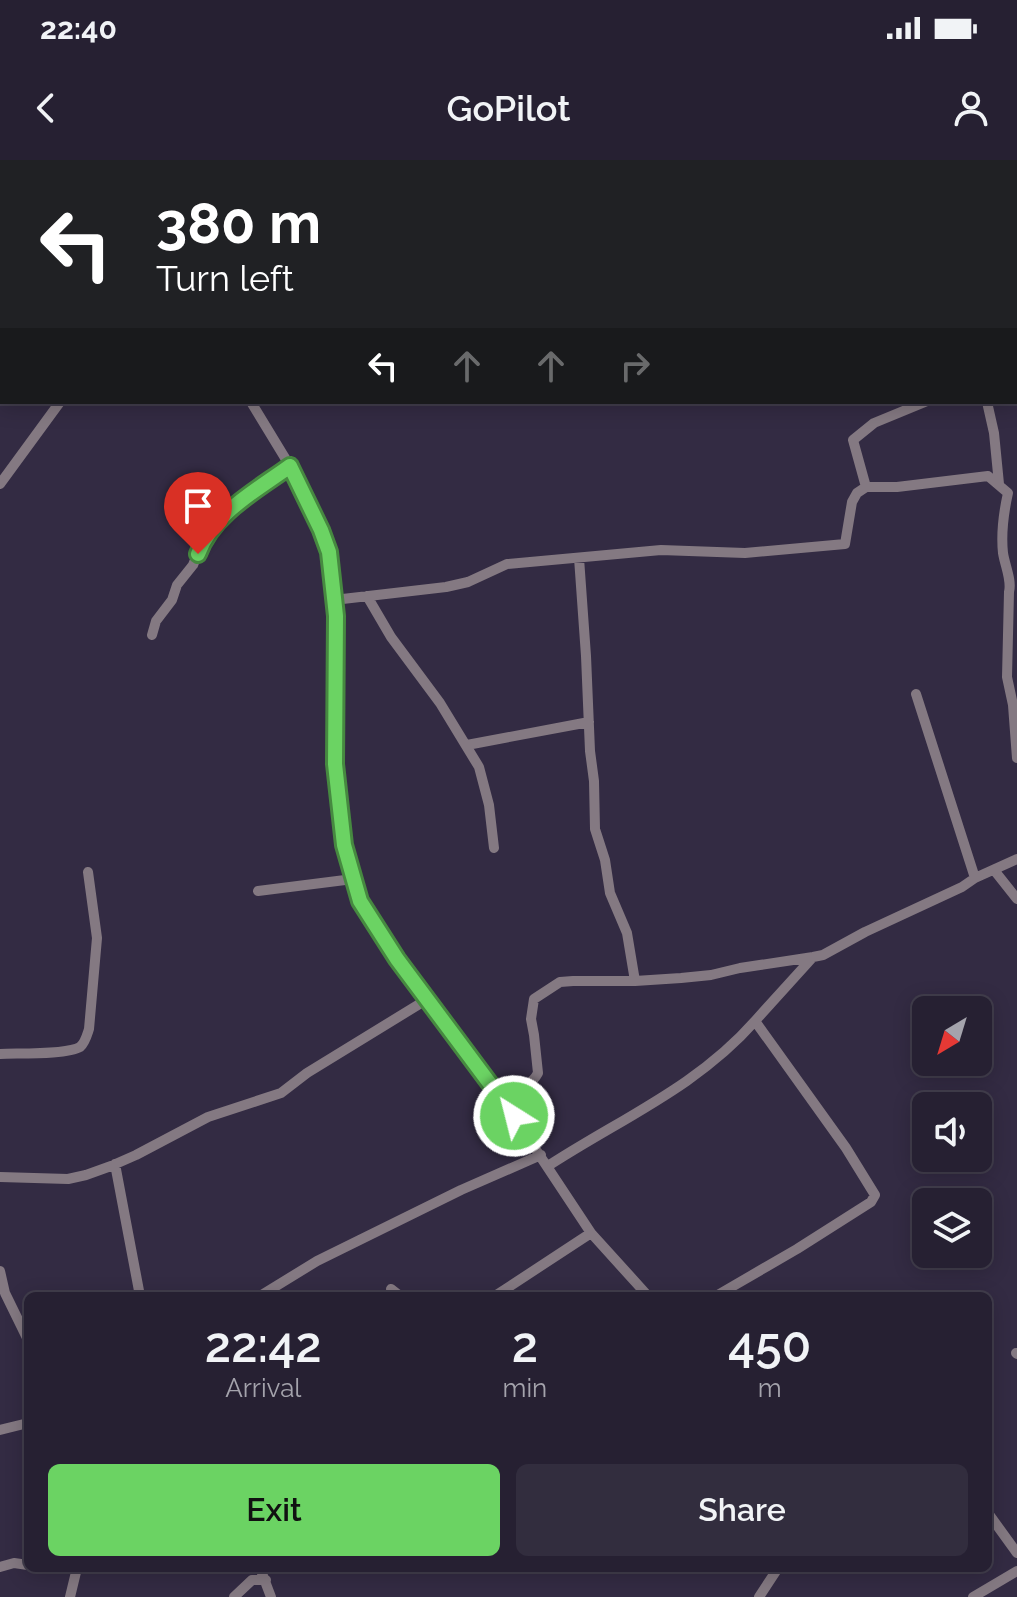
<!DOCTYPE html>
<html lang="en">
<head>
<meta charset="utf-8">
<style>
  :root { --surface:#262032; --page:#322d3e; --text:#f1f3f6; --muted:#a4a3ac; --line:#423e4d; --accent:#6bd363 }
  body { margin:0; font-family:Raleway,sans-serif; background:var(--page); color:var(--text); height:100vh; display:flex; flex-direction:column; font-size:30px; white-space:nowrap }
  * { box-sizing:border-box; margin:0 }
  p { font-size:26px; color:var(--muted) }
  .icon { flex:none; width:44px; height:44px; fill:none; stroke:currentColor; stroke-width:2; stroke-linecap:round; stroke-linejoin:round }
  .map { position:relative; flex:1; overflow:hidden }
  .side { position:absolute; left:24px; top:1132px; width:968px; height:280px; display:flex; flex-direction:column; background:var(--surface); border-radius:12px; box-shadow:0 4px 20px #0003,0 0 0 2px var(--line) }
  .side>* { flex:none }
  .top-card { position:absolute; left:0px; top:0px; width:1018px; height:244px; box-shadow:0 4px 20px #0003,0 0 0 2px var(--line); background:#202124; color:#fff; overflow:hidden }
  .needle { width:52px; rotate:218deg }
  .tools { position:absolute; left:912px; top:836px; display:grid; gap:16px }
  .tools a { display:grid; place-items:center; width:80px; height:80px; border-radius:12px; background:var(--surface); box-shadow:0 4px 20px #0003,0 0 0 2px var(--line); font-size:40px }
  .pin { position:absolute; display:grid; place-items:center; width:68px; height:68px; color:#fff; margin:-82px -34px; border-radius:50% 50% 50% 0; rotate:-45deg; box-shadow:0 0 8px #0007 }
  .pin .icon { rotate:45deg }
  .me { position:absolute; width:88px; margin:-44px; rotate:324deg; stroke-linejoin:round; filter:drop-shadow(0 0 6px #0008) }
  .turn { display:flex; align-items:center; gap:28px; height:168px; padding:0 24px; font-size:36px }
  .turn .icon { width:104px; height:104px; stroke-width:2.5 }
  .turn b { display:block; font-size:56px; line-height:68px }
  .lanes { display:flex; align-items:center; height:76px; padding:0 24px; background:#0003; justify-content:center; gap:40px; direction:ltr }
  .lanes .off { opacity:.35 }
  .eta { display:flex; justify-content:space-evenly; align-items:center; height:136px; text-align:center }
  .eta b { font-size:48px; font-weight:600; line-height:56px }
  .button { display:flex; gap:16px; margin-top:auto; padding:16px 24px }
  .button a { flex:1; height:92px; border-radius:12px; background:var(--accent); color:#111; font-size:32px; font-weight:600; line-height:92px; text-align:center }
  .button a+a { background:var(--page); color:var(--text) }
  .status { display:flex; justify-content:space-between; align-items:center; height:56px; padding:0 40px; background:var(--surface); direction:ltr }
  .status svg { height:22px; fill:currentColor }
  header { display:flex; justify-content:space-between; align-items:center; height:104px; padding:0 24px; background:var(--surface); font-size:36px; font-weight:600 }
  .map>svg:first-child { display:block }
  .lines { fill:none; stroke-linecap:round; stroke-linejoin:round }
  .stream { stroke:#556e7f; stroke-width:4 }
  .minor { stroke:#847982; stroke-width:10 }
  .route-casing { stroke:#468940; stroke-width:20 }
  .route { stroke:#6bd363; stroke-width:14 }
</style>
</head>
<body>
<div class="status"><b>22:40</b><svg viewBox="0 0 49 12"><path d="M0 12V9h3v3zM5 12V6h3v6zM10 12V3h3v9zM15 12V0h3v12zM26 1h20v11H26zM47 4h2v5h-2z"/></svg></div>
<header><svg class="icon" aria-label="back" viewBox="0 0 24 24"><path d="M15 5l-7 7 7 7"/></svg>GoPilot<svg class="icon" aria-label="person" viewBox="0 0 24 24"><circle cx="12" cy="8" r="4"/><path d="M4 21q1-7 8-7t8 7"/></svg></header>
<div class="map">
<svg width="1017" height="1437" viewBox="0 0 1017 1437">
  <rect width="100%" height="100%" fill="#332b43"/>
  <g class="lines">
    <!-- stream -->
    <path class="stream" d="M367,0l7,2
      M1016,90h1"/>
    <!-- minor -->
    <path class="minor" d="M25,0l2,2
      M1016,212l1,-1
      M251,242l45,74 25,54 8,22 7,64 -1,148 9,81 16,56 37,58 104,138 90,136 57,63
      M987,242l7,31 5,51
      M0,324l60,-82
      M866,327l-13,-47 21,-17 51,-21
      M579,398l7,98 4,95 4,30 1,48 10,31 5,33 17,40 8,48
      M367,436l24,41 49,66 39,64 10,38 5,43
      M334,440l112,-13 22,-5 39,-18 154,-14 84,3 100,-9 7,-42 5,-9 9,-6h31l91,-11 20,17c-4,18 -7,41 -5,60 2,13 9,27 6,39l-2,85 6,28 4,53
      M152,475l4,-14 16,-21 5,-15 16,-20 9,-22 13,-19 29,-25 46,-33
      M916,534l59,184
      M467,585l122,-23
      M994,710l23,29
      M258,731l95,-12
      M755,861l58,-64
      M0,894c16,-1 67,1 80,-7 5,-4 7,-12 9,-18l8,-91 -9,-66
      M501,937c13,-6 30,-10 37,-24l-4,-38 -3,-16 3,-20 26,-17 13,-1h62l46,-3 30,-3 29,-7 73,-11 10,-2 42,-23 97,-45 13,-9 42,-19
      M115,1004l25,132
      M548,1006c72,-47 149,-79 207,-145l91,127 29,47 -4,7 -74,47 -81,47
      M0,1017l68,2 18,-4 25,-9 25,-11 72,-38 73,-24 26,-20 119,-73
      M0,1111l5,22 23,47
      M391,1129l9,7
      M260,1136l57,-35 144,-71 80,-35
      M495,1136l96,-63
      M1016,1193l1,1
      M0,1270l28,-7
      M988,1353l29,40
      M0,1407l14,-4 14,2
      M260,1408l11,29
      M70,1437l7,-29
      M234,1437l18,-17h14
      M759,1437l19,-29
      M973,1437l44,-26"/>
  </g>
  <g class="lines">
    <defs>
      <path id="route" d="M198,394c14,-40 59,-64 92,-88l31,64 8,22 7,64 -1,148 9,81 16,56 37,58 117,157"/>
    </defs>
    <!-- route casing -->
    <use href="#route" class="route-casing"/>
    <!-- route -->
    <use href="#route" class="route"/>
  </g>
</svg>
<div class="tools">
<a><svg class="needle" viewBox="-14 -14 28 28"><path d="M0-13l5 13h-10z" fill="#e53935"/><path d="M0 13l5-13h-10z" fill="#a4a3ac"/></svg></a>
<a><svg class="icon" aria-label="sound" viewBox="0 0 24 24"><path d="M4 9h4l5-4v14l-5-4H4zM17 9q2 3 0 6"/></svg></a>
<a><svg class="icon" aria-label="layers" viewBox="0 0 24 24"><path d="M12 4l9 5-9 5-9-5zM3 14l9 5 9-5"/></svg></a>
</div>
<div class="pin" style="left:198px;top:394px;background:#d93025"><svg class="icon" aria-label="arrive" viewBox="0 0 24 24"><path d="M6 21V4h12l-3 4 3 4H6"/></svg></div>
<svg class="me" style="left:514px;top:956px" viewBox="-20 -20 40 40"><circle r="17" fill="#6bd363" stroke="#fff" stroke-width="3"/><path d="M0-11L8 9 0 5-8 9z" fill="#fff"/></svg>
<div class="top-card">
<div class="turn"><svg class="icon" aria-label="left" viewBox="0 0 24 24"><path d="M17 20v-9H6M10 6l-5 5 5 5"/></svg><div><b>380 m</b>Turn left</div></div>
<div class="lanes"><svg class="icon" aria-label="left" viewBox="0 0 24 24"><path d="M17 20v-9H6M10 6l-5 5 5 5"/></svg><svg class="icon off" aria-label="ahead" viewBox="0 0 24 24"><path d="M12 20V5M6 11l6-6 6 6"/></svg><svg class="icon off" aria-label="ahead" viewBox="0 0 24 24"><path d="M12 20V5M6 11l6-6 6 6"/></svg><svg class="icon off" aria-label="right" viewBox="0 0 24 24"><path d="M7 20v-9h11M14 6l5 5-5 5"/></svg></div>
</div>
<section class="side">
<div class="eta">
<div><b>22:42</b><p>Arrival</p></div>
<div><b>2</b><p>min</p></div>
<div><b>450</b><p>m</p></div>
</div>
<div class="button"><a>Exit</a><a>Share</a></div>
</section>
</div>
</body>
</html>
